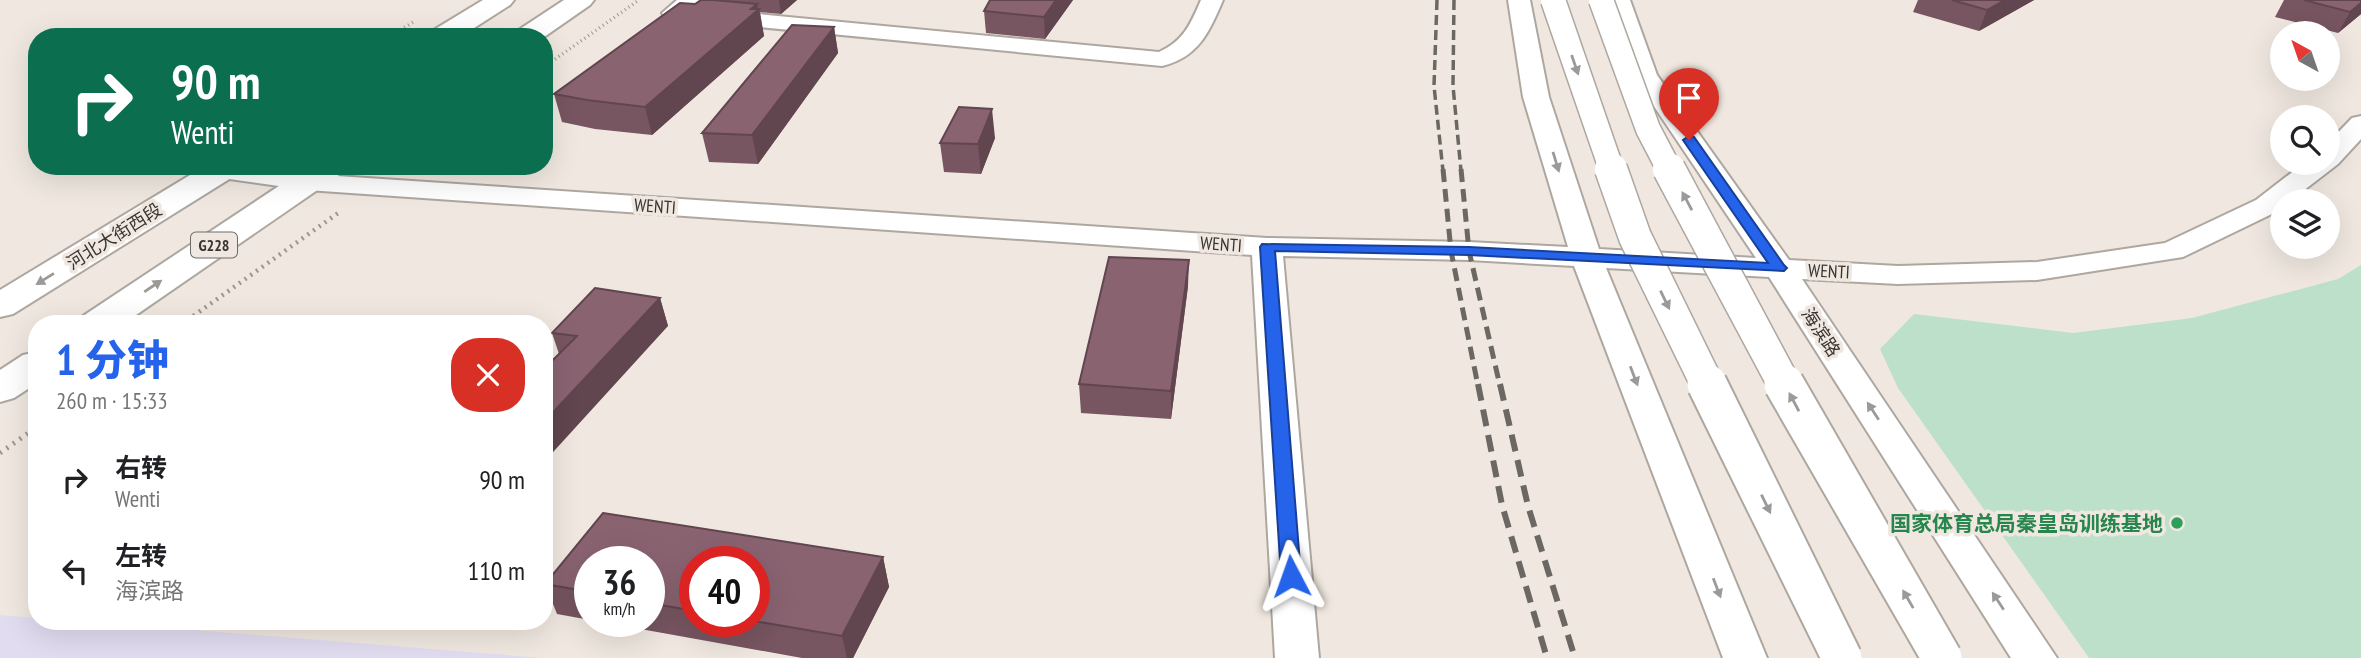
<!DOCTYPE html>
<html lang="zh">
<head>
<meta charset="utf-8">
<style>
  :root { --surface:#fff; --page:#f6f6f6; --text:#202124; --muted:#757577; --accent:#2563eb }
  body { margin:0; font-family:"PT Sans Narrow","Noto Sans SC",sans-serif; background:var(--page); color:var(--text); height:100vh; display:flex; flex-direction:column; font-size:26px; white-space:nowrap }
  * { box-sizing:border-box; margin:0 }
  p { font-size:23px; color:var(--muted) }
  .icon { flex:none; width:38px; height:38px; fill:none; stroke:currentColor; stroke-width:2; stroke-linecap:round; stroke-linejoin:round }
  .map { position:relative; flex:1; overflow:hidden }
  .details { position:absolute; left:28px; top:315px; width:525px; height:315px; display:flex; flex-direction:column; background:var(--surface); border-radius:28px; box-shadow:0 7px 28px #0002 }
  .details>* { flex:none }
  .guide { position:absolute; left:28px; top:28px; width:525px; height:147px; border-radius:28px; box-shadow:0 7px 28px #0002; background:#0b6e4f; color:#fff; overflow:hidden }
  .needle { width:46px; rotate:320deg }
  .buttons { position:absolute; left:2270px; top:21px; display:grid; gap:14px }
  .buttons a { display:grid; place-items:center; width:70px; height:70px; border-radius:50%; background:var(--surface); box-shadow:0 7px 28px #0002; font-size:35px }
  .speed { position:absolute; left:574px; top:546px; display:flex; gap:14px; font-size:35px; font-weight:700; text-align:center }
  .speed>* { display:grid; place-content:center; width:91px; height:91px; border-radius:50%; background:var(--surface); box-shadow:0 7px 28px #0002; line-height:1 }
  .speed small { font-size:18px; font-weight:400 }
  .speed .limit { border:10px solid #d22; background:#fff; color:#111 }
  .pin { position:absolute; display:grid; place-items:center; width:60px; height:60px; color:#fff; margin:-72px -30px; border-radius:50% 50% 50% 0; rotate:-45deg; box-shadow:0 0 7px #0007 }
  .pin .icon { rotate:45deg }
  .me { position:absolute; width:77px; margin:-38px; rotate:356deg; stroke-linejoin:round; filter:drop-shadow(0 0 5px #0008) }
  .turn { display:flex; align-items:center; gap:24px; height:147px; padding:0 28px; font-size:32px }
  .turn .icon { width:91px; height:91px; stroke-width:2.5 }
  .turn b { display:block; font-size:49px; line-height:60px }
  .round { display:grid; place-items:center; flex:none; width:74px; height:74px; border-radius:28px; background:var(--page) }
  .headline { display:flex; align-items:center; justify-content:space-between; height:119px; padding:0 28px }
  h1 { font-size:42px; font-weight:800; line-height:52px; color:var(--accent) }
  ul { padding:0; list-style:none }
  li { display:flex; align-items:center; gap:21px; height:91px; padding:0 28px }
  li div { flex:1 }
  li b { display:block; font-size:26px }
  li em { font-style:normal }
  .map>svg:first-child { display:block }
  .education { fill:#e2dcf1 }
  .green { fill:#bde0ca }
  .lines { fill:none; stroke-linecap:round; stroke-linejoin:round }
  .minor-casing { stroke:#aea7a0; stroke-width:4 }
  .highway-casing { stroke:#aea7a0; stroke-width:4 }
  .path-far2 { stroke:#9d9791; stroke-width:3.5; stroke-dasharray:1 3.5; stroke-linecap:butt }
  .path-far1 { stroke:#9d9791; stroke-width:4.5; stroke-dasharray:2 5; stroke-linecap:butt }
  .path { stroke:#9d9791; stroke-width:5; stroke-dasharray:2 6; stroke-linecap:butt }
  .minor { fill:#fff; fill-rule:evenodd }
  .highway { fill:#fff; fill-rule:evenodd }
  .rail-far2 { stroke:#6b6762; stroke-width:3.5; stroke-dasharray:10 5; stroke-linecap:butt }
  .rail-far1 { stroke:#6b6762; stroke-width:5; stroke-dasharray:13 7; stroke-linecap:butt }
  .rail { stroke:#6b6762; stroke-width:6; stroke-dasharray:17 9; stroke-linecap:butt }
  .minor-bridge-far2-casing { stroke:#aea7a0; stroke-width:27; stroke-linecap:butt }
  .minor-bridge-far1-casing { stroke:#aea7a0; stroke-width:35; stroke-linecap:butt }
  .minor-bridge-casing { stroke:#aea7a0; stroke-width:43; stroke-linecap:butt }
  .minor-bridge-far2 { stroke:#fff; stroke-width:24 }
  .minor-bridge-far1 { stroke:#fff; stroke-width:32 }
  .minor-bridge { stroke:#fff; stroke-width:39 }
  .wall { fill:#775561; fill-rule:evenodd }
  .shaded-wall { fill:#61454f }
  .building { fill:#8a6371; stroke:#61454f; stroke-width:2 }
  .oneway { fill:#9b9a98 }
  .route { fill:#2563eb; stroke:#184099; stroke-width:2 }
  .leisure-dot { fill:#2e9e5b; stroke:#f0e8e0; stroke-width:2.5 }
  .labels { text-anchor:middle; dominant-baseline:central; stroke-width:7; stroke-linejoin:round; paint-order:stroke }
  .shield { fill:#f0e8e0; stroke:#6e6a66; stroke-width:2 }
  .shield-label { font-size:16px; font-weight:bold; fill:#373431 }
  .street-label { font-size:18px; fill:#373431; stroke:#f0e8e0 }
  .near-leisure-label { font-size:21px; font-weight:bold; fill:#27864d; stroke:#f0e8e0; text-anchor:end }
</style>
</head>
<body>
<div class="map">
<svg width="2361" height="658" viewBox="0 0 2361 658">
  <rect width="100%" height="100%" fill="#f0e8e0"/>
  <!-- education -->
  <path class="education" d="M0,615l37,3v3h45l461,37h-543z"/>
  <!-- green -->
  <path class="green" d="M2361,265v393h-272l-191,-270 -18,-39 34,-35 159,19 119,-15 146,-39z"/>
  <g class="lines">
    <defs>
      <path id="minor" d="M677,0h25l-8,8 465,44c25,-11 32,-29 42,-52h22c-14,32 -24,57 -61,66l-497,-48 -3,-5z
        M1508,0h22l19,97 50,152 157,9 -123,-183 -25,-75h22l27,75 132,185 109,6 139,-4 128,-19 91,-43 48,-37h24v-20l24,-25 9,-2v23l-23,25 -48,37h-8v7l-6,4 -93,45 -146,23 -139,4 -96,-5 255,379h-46l-242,-381 -163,-9 161,390h-44l-149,-392 -105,-6 -186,-4 36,402h-44l-23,-403 -945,-65 -85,-12 -10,-2 -4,-6 3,-4h44l52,8 960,64 202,4 99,5 -45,-150z"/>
      <path id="highway" d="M483,0h31l-4,5 -50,32h-32l4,-6z
        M564,0h30l-4,5 -46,32h-31l4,-6z
        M205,166h39l-5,7 -226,141 -13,3v-27z
        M309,166h38l-5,7 -219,151h-45l5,-8z
        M37,352v31l-23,15 -14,4v-32l23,-15z"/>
    </defs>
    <!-- minor casing -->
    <use href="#minor" class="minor-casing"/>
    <!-- highway casing -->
    <use href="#highway" class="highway-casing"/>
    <!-- path-far2 -->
    <path class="path-far2" d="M389,37l26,-16
      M544,67l95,-67"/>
    <!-- path-far1 -->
    <path class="path-far1" d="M182,324l159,-113"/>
    <!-- path -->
    <path class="path" d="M0,453l37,-26"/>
    <!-- minor -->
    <use href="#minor" class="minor"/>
    <!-- highway -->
    <use href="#highway" class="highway"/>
    <!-- rail-far2 -->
    <path class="rail-far2" d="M1437,0l-3,86 9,85
      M1454,0l-1,86 8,85"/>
    <!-- rail-far1 -->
    <path class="rail-far1" d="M1443,169l8,82 27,135
      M1461,169l8,82 31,135"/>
    <!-- rail -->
    <path class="rail" d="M1478,384l24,121 45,153
      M1500,384l28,122 47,152"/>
    <defs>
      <path id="minor-bridge-far2" d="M1553,0l59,171
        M1601,0l47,129 22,42"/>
      <path id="minor-bridge-far1" d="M1611,169l24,68 73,149
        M1669,169l116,217"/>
      <path id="minor-bridge" d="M1707,384l135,274
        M1784,384l158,274"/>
    </defs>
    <!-- minor-bridge-far2 casing -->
    <use href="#minor-bridge-far2" class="minor-bridge-far2-casing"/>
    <!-- minor-bridge-far1 casing -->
    <use href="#minor-bridge-far1" class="minor-bridge-far1-casing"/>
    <!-- minor-bridge casing -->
    <use href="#minor-bridge" class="minor-bridge-casing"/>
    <!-- minor-bridge-far2 -->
    <use href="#minor-bridge-far2" class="minor-bridge-far2"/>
    <!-- minor-bridge-far1 -->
    <use href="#minor-bridge-far1" class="minor-bridge-far1"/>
    <!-- minor-bridge -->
    <use href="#minor-bridge" class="minor-bridge"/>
  </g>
  <!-- wall -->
  <path class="wall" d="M726,0h71l-16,14 -21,-2 4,24 -112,99 -57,-6 -33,-7 -8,-28 173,-93z
    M990,0h83l-28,39 -59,-6 -2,-22z
    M1918,0h116l-55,31 -66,-19z
    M2284,0h77v14l-23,19 -63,-16z
    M834,27l4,26 -80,111 -49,-2 -7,-29z
    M995,138l-14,36 -37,-2 -4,-29z
    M1188,286l-17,133 -90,-6 -2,-29z
    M660,298l8,28 -109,28 -7,-21z
    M603,513l280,44 6,30 -36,71h-51l-206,-37h53v-59h-59v58l-33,-6 -12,-30zM695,562h59v59h-59z"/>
  <!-- shaded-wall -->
  <path class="shaded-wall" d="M779,0h18l-16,14z
    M1056,0h17l-28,39 -1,-22z
    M2005,0h29l-55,31 8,-21z
    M2361,3v11l-23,19 12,-21z
    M757,4l1,6 1,-1 5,27 -112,99 -7,-28z
    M834,27l4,26 -80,111 -6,-29z
    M992,109l3,29 -14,36 -3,-30z
    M1189,260l-1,26 -17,133v-28z
    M660,298l8,28 -124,136v-40z
    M883,557l6,30 -36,71h-6l-5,-22z"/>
  <!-- building -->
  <path class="building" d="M701,0h13l43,4 -6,5h8l-114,98 -58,-7 -33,-6 126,-91 15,1z
    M990,0h66l-12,17 -60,-6z
    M1952,0h53l-18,10z
    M2304,0h57v3l-11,9z
    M792,25l42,2 -82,108 -50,-2z
    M959,107l33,2 -14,35 -38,-1z
    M1109,257l80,3 -18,131 -92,-7z
    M595,288l65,10 -116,124v-53l33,-33 -25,-3z
    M603,513l280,44 -41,79 -88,-15v-59h-59v49l-46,-8v-41h-59v30l-45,-8z"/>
  <!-- one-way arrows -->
  <defs><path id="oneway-solid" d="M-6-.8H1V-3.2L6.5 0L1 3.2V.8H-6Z" transform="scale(1.75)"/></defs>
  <g class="oneway">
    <use href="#oneway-solid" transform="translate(1575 65) rotate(71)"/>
    <use href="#oneway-solid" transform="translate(1556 162) rotate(73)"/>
    <use href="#oneway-solid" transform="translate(1687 201) rotate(-118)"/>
    <use href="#oneway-solid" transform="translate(45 279) rotate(148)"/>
    <use href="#oneway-solid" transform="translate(153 286) rotate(-34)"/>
    <use href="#oneway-solid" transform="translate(1665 300) rotate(64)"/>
    <use href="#oneway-solid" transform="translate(1634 376) rotate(69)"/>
    <use href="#oneway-solid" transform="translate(1794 402) rotate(-118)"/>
    <use href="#oneway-solid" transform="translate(1873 411) rotate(-123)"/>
    <use href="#oneway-solid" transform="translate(1766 504) rotate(64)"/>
    <use href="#oneway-solid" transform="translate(1717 588) rotate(69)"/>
    <use href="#oneway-solid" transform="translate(1908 599) rotate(-120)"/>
    <use href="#oneway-solid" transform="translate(1998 601) rotate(-123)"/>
  </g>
  <!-- route -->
  <path class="route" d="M1689,136l5,1 90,128 3,3 -3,3 -315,-16 -194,-4 26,325 -3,5 -7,2 -7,-2 -3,-5 -21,-329 2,-3 207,3 299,16 -85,-123z"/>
  <!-- markers -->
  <circle class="leisure-dot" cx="2177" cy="523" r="7"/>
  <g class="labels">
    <!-- shield labels -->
    <rect class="shield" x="191" y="232.5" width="46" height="25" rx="5"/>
    <g class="shield-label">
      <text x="214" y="245">G228</text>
    </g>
    <!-- street labels -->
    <g class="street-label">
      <text transform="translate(655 206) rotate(4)">WENTI</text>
      <text transform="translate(114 236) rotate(-32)">河北大街西段</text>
      <text transform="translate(1221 244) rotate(4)">WENTI</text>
      <text transform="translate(1829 271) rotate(3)">WENTI</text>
      <text transform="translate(1821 332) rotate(57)">海滨路</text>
    </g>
    <!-- near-leisure labels -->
    <g class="near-leisure-label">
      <text x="2163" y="523">国家体育总局秦皇岛训练基地</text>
    </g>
  </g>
</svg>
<div class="buttons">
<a><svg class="needle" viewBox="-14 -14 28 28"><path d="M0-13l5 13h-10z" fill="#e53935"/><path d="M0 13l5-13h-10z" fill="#757577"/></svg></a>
<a><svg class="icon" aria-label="search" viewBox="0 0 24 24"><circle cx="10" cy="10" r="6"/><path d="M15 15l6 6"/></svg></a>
<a><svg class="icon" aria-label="layers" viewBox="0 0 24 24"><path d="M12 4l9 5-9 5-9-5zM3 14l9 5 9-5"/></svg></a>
</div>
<div class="speed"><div>36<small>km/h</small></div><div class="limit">40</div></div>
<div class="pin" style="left:1689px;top:140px;background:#d93025"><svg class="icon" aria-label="arrive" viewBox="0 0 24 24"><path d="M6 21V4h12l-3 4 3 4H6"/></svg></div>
<svg class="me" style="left:1291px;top:576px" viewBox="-20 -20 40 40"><path d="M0-17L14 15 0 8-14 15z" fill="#2563eb" stroke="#fff" stroke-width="4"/></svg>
<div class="guide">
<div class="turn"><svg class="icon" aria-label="right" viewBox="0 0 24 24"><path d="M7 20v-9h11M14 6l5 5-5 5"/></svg><div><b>90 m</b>Wenti</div></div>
</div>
<section class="details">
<div class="headline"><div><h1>1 分钟</h1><p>260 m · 15:33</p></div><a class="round" style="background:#d93025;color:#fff"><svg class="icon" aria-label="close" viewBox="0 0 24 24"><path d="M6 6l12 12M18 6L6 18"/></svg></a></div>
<ul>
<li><svg class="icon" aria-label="right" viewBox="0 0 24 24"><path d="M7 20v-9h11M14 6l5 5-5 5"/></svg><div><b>右转</b><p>Wenti</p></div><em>90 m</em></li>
<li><svg class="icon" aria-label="left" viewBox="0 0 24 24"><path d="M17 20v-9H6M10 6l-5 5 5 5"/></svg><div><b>左转</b><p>海滨路</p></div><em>110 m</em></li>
</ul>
</section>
</div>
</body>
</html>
